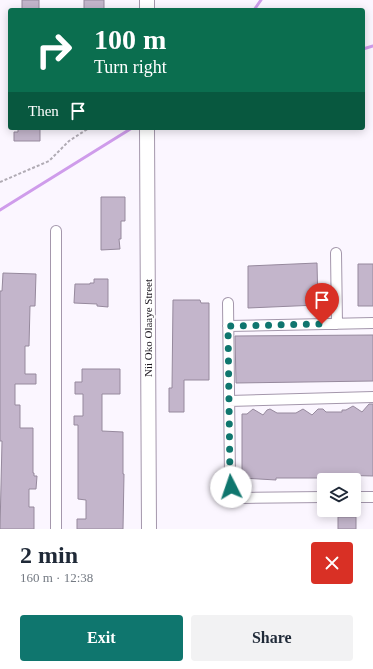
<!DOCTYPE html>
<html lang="en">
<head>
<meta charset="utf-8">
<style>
  :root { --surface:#fff; --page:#f2f2f3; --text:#1f2937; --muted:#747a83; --accent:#0f766e }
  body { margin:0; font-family:"Times New Roman",serif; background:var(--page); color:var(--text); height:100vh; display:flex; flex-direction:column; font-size:15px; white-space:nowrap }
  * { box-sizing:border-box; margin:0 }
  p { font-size:13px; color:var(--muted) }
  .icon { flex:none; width:22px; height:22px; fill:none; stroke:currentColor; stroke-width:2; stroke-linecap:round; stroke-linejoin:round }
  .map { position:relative; height:529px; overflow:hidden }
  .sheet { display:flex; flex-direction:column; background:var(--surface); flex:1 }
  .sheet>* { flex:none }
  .top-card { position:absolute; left:8px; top:8px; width:357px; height:122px; border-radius:4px; box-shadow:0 2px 10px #0003; background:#0b6e4f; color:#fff; overflow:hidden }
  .tools { position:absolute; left:317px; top:473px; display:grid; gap:8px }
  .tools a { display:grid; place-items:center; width:44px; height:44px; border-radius:4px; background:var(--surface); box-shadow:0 2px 10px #0003; font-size:20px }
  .pin { position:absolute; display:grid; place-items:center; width:34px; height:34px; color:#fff; margin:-41px -17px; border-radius:50% 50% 50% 0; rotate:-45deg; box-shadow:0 0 4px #0007 }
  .pin .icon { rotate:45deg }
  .me { position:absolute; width:44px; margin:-22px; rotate:356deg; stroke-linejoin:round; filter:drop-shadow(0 0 3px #0008) }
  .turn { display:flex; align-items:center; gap:14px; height:84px; padding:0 20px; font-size:18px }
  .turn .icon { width:52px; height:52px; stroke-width:2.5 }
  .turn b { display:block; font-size:28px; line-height:34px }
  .then { display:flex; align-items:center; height:38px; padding:0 20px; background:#0003; gap:8px; font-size:15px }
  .round { display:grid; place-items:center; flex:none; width:42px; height:42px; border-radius:4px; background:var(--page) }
  .head { display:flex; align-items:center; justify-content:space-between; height:68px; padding:0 20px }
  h1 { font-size:24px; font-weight:600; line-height:30px }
  .cta { display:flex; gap:8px; margin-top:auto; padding:8px 20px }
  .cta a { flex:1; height:46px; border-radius:4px; background:var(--accent); color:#fff; font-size:16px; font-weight:600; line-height:46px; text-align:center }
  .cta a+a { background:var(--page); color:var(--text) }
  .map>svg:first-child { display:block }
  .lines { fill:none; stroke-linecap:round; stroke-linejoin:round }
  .stream { stroke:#cf9ceb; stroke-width:3 }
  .building { fill:#c3b5cb; stroke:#96899d }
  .street-casing { stroke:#a497ac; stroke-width:12 }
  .secondary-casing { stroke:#a497ac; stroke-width:16 }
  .path { stroke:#b0abb4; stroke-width:2; stroke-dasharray:3 2; stroke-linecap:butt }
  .street { stroke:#fff; stroke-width:10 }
  .secondary { stroke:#fff; stroke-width:14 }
  .route { stroke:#0f766e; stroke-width:7; stroke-dasharray:0 12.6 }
  .labels { text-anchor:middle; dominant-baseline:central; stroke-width:3.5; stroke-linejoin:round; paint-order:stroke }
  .street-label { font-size:11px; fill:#1b161e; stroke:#fff }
</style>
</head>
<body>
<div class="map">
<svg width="373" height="529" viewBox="0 0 373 529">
  <rect width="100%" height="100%" fill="#fbf6ff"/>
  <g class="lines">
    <!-- stream -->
    <path class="stream" d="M254,10l7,-10
      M363,49l10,-3
      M0,210l132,-82"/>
  </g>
  <!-- building -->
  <path class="building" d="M22,0h17v10h-17z
    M84,0h20v10h-20z
    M18,128h22v13h-26v-9h4z
    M101,197h24v24h-4v18h-2l1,10 -19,1z
    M317,263l1,42 -70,3v-42z
    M358,264h15v42h-15z
    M3,273l33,1 -1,32h-5l-1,40h-4v28h11v10h-21v21h5v23h13v45h1v3h3l-1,13h-7v18h5v22h-34l2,-88h-2v-150h2z
    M94,279h14v28l-11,-1v-2l-23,-1 1,-19h15v-1h4z
    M173,300h27l1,3h8v77h-25v32h-15v-24h3z
    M373,335v46l-137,2 -1,-47z
    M82,369h38v25h-18v37l21,1v42h1l-1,55h-46v-10h9v-19l-8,-1v-74h-4v-9h9v-22h-8v-12h7z
    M369,404h4v72l-39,-1v1h-9v2h-49v2l-34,-2v-64h5l6,-5 10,6 4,-5 3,-1 7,4h19l7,-4 9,6 6,-6h5l3,3h16v-2h4l7,-4 9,6z
    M338,517h18v12h-18z"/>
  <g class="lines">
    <defs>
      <path id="street" d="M336,253l1,71
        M228,303l2,175c1,10 3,15 13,20l81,-1
        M228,326l145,-3
        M229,401l144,-4
        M354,497h19
        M56,529v-298"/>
      <path id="secondary" d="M147,0v10
        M147,128l2,401"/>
    </defs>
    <!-- street casing -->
    <use href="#street" class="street-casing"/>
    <!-- secondary casing -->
    <use href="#secondary" class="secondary-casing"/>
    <!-- path -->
    <path class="path" d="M0,182l49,-21 20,-20 20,-13"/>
    <!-- street -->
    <use href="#street" class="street"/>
    <!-- secondary -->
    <use href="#secondary" class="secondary"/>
  </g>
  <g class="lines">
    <!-- route -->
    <path class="route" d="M231,487l-1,-9 -2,-152 94,-2"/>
  </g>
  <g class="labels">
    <!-- street labels -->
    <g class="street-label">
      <text transform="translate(148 328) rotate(-90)">Nii Oko Olaaye Street</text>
    </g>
  </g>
</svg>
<div class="tools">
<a><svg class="icon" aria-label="layers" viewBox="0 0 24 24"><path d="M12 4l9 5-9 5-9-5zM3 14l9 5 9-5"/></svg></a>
</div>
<div class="pin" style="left:322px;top:324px;background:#d93025"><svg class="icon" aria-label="arrive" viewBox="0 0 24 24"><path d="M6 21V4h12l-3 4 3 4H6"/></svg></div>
<svg class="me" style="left:231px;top:487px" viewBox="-20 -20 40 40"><circle r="19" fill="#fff"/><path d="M0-13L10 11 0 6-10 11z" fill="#0f766e"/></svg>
<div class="top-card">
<div class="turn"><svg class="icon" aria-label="right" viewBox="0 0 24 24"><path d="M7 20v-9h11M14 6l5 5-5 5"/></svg><div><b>100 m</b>Turn right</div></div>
<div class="then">Then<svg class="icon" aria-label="arrive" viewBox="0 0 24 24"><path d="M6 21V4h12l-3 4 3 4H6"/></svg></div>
</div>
</div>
<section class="sheet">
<div class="head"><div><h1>2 min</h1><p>160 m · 12:38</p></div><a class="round" style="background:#d93025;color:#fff"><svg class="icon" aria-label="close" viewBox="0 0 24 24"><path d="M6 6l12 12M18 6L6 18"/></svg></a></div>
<div class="cta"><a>Exit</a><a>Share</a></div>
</section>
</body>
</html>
